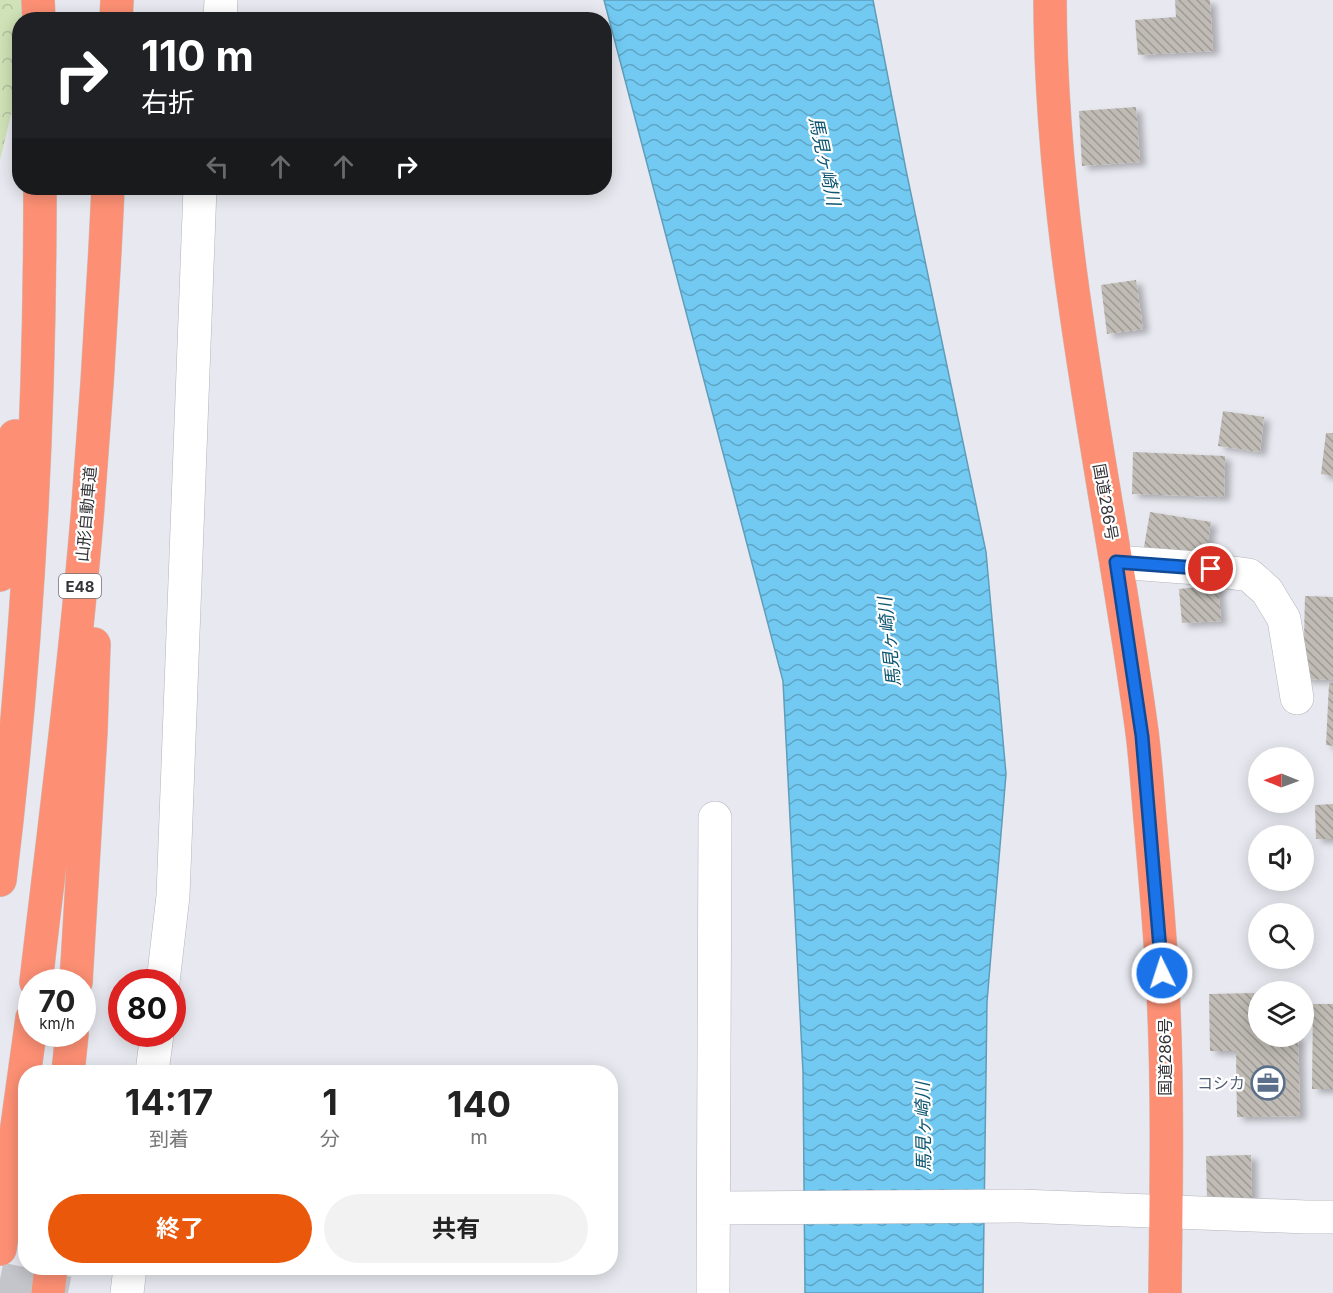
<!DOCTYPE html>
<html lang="ja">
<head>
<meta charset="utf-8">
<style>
  :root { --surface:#fff; --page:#f2f2f2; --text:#222; --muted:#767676; --accent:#ea580c }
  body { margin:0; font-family:Inter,"Noto Sans JP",sans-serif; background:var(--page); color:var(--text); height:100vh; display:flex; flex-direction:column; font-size:22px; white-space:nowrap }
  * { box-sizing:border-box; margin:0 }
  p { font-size:20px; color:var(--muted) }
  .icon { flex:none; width:33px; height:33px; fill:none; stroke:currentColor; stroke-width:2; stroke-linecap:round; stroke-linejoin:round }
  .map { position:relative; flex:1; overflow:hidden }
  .side { position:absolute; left:18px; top:1065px; width:600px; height:210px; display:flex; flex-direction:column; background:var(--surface); border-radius:24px; box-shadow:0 3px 15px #0003 }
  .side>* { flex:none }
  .hud { position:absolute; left:12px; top:12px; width:600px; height:183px; border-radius:24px; box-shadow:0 3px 15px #0003; background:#202124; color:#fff; overflow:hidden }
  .needle { width:39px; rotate:271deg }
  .tools { position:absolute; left:1248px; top:747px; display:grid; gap:12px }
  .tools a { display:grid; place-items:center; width:66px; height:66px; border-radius:50%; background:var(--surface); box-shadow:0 3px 15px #0003; font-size:30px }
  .speed { position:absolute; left:18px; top:969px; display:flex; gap:12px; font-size:30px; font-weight:700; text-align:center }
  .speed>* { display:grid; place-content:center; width:78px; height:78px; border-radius:50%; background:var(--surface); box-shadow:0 3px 15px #0003; line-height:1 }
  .speed small { font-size:15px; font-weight:400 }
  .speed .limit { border:9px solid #d22; background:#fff; color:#111 }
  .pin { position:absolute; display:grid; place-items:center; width:51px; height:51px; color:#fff; margin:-26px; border:3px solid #fff; border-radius:50%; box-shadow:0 2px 6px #0007 }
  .me { position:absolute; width:66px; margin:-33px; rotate:356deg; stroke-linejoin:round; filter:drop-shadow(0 0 4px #0008) }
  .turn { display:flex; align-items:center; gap:21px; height:126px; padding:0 30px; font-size:27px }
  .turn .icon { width:78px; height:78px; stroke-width:2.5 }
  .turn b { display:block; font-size:42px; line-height:51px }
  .lanes { display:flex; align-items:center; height:57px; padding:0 30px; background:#0003; justify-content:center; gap:30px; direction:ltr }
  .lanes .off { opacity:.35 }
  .eta { display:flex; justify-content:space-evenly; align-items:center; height:102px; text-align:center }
  .eta b { font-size:36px; font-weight:700; line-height:42px }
  .button { display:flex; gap:12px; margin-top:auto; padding:12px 30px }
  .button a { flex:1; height:69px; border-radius:36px; background:var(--accent); color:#fff; font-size:24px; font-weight:700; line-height:69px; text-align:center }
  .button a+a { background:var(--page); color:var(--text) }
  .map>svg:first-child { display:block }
  .forest { fill:url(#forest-crowns) }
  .water { fill:url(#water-waves); stroke:#5f9dba; stroke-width:1.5 }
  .building { fill:url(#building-back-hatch); filter:url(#shadow) }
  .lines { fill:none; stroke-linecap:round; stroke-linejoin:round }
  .minor-tunnel { stroke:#c4c4cb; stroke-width:33; stroke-dasharray:33 16; stroke-linecap:butt }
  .minor-casing { stroke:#b4b3bb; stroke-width:34 }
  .highway-casing { stroke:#c6c6c7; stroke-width:34 }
  .minor { stroke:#fff; stroke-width:33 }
  .highway { stroke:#fd9074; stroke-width:33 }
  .route-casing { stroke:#114b97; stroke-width:15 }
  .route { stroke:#1a73e8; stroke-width:10 }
  .labels { text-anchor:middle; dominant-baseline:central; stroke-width:4.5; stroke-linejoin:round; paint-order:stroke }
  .shield { fill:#fff; stroke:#717073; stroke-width:1.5 }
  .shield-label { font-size:15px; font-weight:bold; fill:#343337 }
  .street-label { font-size:16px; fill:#343337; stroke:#fff }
  .service-label { font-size:16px; fill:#4e5e75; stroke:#fff; text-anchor:end }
  .water-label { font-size:18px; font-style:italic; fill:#0d5671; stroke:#fff }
</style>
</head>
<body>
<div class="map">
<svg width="1333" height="1293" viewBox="0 0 1333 1293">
  <defs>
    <pattern id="forest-crowns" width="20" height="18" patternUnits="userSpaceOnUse" patternTransform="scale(1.5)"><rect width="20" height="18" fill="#d0e2b7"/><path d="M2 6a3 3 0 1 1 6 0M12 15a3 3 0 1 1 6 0" fill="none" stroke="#b3c29e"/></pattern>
    <pattern id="water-waves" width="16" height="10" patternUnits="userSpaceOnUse" patternTransform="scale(1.5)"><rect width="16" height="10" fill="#72caf2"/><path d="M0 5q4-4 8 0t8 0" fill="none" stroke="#5ea5c5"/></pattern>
    <pattern id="building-back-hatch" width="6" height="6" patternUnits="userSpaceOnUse" patternTransform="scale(1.5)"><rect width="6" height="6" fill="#c0bcb5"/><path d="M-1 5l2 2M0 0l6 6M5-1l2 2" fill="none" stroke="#9d9994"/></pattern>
    <filter id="shadow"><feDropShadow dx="6" dy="4" stdDeviation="3" flood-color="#0004"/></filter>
  </defs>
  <rect width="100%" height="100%" fill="#e8e8f0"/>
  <!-- forest -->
  <path class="forest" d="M0,0h40l-5,19 -15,1 -1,62 -19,78z"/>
  <!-- water -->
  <path class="water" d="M604,0h269l33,170 80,382 20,222 -19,228 -4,291h-178l-2,-221 -20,-391z"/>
  <!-- building -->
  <path class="building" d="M1175,0h35l3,51 -75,4 -3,-35 41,-3z
    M1136,107l4,55 -58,4 -3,-55z
    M1136,280l7,49 -36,5 -6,-49z
    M1223,411l41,6 -4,35 -42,-6z
    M1326,433h7v43l-12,-2z
    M1133,452l92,4 -1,41 -92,-3z
    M1150,512l61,10 -6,36 -61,-11z
    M1218,585l3,36 -39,2 -3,-34z
    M1305,596l28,1v83l-30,-1z
    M1329,683h4v63l-7,-1z
    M1333,804v35h-17l-1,-34z
    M1254,993v17h4v26h40l2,80 -63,1 -1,-66h-26l-1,-57z
    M1313,1004h20v85h-21z
    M1251,1155l1,44 -45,1 -1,-44z"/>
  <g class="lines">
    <!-- minor-tunnel -->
    <path class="minor-tunnel" d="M0,1279l68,14"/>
    <defs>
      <path id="minor" d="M220,20l1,-20
        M1116,562l81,6 52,7 18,16 17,28 13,79
        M163,982l10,-86 27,-708
        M152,1072l5,-38
        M714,1208l307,-2 285,11h27
        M127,1293l3,-25
        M713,1293l2,-475"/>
      <path id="highway" d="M38,0l1,20
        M1050,0c1,247 59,488 92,732 4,32 6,65 9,98 5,60 11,121 13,182 4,93 2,188 1,281
        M116,20l1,-20
        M0,575l15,-139
        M0,880c28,-230 40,-461 40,-692
        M36,982c18,-154 38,-309 51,-464 9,-110 16,-220 21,-330
        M76,982l15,-251 3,-87
        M68,1072l4,-38
        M0,1249l32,-231
        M48,1293l3,-25"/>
    </defs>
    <!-- minor casing -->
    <use href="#minor" class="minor-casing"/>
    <!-- highway casing -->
    <use href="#highway" class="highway-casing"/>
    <!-- minor -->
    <use href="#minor" class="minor"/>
    <!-- highway -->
    <use href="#highway" class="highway"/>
  </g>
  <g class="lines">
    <defs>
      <path id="route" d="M1162,973l-20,-237 -26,-174 95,7"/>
    </defs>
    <!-- route casing -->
    <use href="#route" class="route-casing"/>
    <!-- route -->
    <use href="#route" class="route"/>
  </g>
  <!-- icons -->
  <defs>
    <symbol id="office-ring" viewBox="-11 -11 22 22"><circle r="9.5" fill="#fff" stroke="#5c6f8a" stroke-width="1.5"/><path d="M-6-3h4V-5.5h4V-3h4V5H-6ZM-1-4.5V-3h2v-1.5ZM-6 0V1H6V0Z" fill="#5c6f8a"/></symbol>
  </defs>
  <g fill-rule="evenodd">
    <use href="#office-ring" x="1249" y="1064" width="38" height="38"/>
  </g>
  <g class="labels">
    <!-- shield labels -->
    <rect class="shield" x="59" y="574" width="42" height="24" rx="4.5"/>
    <g class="shield-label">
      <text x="80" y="586">E48</text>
    </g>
    <!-- street labels -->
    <g class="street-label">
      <text transform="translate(1106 502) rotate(80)">国道286号</text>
      <text transform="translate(86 514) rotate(-85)">山形自動車道</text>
      <text transform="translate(1165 1057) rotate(-90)">国道286号</text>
    </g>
    <!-- service labels -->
    <g class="service-label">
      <text x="1245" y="1083">コシカ</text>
    </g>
    <!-- water labels -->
    <g class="water-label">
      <text transform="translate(825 161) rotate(78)">馬見ヶ崎川</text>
      <text transform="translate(889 642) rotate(-96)">馬見ヶ崎川</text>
      <text transform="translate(923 1127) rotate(-91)">馬見ヶ崎川</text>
    </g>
  </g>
</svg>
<div class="tools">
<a><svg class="needle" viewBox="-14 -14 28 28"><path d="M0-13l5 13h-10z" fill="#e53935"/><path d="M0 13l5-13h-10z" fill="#767676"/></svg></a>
<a><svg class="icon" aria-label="sound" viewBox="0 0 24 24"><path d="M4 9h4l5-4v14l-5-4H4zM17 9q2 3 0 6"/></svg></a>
<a><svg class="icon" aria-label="search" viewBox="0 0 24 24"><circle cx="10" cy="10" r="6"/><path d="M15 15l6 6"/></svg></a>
<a><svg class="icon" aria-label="layers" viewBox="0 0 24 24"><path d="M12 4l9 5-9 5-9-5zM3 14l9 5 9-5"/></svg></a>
</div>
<div class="speed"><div>70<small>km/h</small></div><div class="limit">80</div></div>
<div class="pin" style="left:1211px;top:569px;background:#d93025"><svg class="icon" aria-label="arrive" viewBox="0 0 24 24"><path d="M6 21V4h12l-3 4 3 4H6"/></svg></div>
<svg class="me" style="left:1162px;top:973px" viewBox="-20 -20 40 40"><circle r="17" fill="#1a73e8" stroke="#fff" stroke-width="3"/><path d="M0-11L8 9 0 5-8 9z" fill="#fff"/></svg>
<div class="hud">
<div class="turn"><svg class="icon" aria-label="right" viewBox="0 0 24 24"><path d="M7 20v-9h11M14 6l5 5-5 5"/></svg><div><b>110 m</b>右折</div></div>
<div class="lanes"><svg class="icon off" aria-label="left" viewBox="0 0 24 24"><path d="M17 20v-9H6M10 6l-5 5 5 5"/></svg><svg class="icon off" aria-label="ahead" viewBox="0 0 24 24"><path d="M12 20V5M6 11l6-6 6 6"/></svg><svg class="icon off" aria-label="ahead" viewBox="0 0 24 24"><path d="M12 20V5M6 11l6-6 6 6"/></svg><svg class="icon" aria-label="right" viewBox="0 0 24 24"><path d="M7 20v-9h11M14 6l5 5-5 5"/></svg></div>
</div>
<section class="side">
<div class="eta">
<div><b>14:17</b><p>到着</p></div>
<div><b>1</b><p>分</p></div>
<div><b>140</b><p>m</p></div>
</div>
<div class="button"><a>終了</a><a>共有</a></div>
</section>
</div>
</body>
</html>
